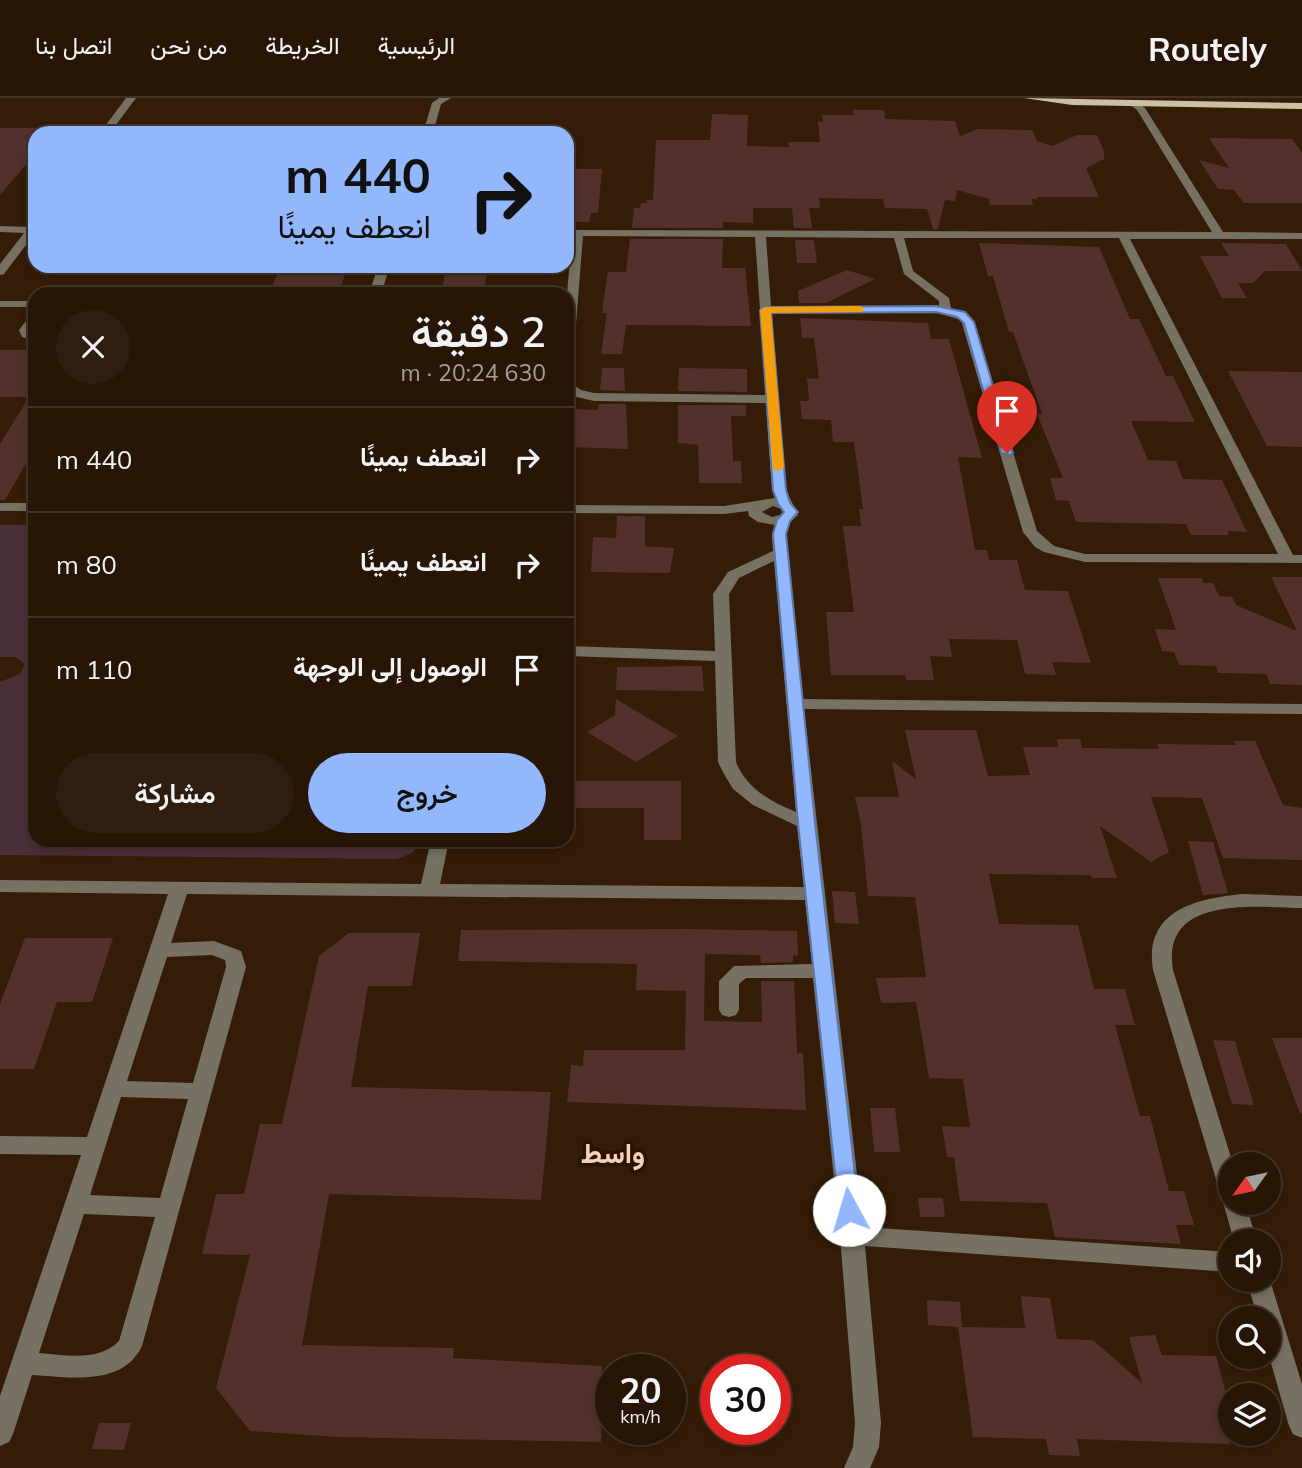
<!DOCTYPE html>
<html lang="ar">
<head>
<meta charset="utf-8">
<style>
  :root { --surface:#271505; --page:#2f1e0f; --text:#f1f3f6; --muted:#a49f9a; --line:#433427; --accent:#92b7fd }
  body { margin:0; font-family:Mulish,Vazirmatn,sans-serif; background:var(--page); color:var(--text); direction:rtl; height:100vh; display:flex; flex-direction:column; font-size:26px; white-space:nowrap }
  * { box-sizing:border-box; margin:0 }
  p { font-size:23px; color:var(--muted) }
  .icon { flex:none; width:38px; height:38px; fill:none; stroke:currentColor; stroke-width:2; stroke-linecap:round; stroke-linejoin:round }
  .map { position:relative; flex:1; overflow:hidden; direction:ltr }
  .sheet { position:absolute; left:28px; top:189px; width:546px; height:560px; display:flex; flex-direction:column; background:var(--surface); border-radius:21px; box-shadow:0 4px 10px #0003,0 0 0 2px var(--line); direction:rtl }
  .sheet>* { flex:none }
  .top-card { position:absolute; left:28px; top:28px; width:546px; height:147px; border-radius:21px; box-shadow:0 4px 10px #0003,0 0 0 2px var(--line); direction:rtl; background:#92b7fd; color:#111; overflow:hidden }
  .needle { width:46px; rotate:237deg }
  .buttons { position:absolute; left:1218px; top:1054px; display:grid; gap:14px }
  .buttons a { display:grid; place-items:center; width:63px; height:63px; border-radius:50%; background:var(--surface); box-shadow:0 4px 10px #0003,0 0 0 2px var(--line); font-size:35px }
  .speed { position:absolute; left:595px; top:1256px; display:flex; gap:14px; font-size:35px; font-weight:700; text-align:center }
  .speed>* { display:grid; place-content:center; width:91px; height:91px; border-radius:50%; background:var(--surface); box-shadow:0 4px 10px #0003,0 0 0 2px var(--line); line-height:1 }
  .speed small { font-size:18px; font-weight:400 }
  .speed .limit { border:10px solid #d22; background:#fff; color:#111 }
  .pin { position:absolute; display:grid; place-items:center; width:60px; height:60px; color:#fff; margin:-72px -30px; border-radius:50% 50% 50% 0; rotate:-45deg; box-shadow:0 0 7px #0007 }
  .pin .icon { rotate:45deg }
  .me { position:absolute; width:77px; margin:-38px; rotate:354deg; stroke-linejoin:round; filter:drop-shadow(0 0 5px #0008) }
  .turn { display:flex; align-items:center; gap:24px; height:147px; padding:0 28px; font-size:32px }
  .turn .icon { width:91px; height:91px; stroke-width:2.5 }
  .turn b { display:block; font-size:49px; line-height:60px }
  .round { display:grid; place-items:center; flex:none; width:74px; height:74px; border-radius:37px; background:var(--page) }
  .summary { display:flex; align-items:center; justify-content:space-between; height:119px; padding:0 28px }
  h1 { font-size:42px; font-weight:600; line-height:52px }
  .button { display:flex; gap:14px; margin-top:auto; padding:14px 28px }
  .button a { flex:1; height:80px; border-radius:42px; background:var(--accent); color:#111; font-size:28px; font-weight:600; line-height:80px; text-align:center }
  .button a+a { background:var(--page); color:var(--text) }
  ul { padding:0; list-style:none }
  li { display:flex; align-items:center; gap:21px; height:105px; padding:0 28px; border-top:2px solid var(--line) }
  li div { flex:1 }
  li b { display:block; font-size:26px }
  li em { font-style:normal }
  header { display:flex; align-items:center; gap:42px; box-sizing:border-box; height:98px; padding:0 35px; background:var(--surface); border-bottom:2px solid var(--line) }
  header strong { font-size:33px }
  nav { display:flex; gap:38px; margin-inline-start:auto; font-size:24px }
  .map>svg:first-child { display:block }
  .green { fill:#4a2f39 }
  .building { fill:#52312c }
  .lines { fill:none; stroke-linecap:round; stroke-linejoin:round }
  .minor { fill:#767162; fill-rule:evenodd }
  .major { fill:#cac0a2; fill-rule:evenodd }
  .route { fill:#92b7fd; stroke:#5f77a4; stroke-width:2 }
  .slow { fill:#f59e0b }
  .labels { text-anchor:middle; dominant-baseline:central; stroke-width:7; stroke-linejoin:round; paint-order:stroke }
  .near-district-label { font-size:28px; font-weight:bold; fill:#f2d2b9; stroke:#2a1300 }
</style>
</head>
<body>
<header>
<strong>Routely</strong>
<nav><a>الرئيسية</a><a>الخريطة</a><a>من نحن</a><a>اتصل بنا</a></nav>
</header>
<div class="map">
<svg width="1302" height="1370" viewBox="0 0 1302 1370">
  <rect width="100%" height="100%" fill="#341c07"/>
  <!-- green -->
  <path class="green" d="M0,427h35v315h381l-2,12 -17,7 -397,-4v-173l20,-8 5,-10 -10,-7h-15z"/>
  <!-- building -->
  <path class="building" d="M853,12h31l1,9 70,2 5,15 18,-7 54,1 5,11 15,5 25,-11h20l7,16v8l-18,9 13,29h-62l1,2h-7l2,6h-43l-1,-6 -32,-9 -2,11 -10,-1 -7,29h-5l-6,-20 -42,-1 -2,-9 -64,-1 1,10h-11l3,20h-18l-2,-20h-39v15l-30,-1v6h-91l2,-20h6l1,-5h6v-3h6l3,-60h54l2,-26 36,1 -1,31 42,1 -1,-5h32l-2,-21 5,1 -1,-7h32z
    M0,30h56l-4,5h-17v21l-35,41z
    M1209,40l83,1 10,14v50h-58l-10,-13 -16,-1 -19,-29 30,8z
    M567,71h35l-4,44h-7l-2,9h-22z
    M630,141h93l-1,29h23l6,58 -125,-1 -4,29h-21l6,-41h-5l1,-9 5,-32h18z
    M795,142h19l3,23h-20z
    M979,145l120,4 31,72h9l27,57h7l22,46 -64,-1 17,39 28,1 7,18 39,1 25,52 -20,-1 2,4h-38l-5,-11 -110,-2 -7,-21 -13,-1 -6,-22h13l-26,-64h5l-29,-82h-4l-16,-56h-5z
    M1221,145l65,1 16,27h-37l-12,12h-15l9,15h-25l-22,-42h29z
    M281,168h28l39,1 -10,26h-69z
    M847,172l28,9 -49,24h-27l-1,-12z
    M445,175h42l-4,21h-42z
    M800,220l128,5 3,16h18l33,119 -24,-1 17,93h12l2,10h28l8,30 43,1 23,72 -39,-1 4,13 -31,-1 -8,-34 -68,-1 3,18 -22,-1 4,24h-28l-1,-5h-74l-5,-63h28l-11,-86h18l-2,-17h4l-9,-67h-21l-2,-22 -29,-1 -2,-18h9l-2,-23 12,1 -5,-41h-12z
    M0,252h35v98l-30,52h-5v-56l29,-47h-29z
    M602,270h22l1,23 -25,-1z
    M679,270l68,1v23l-69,-1z
    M1228,273l74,1v75l-35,-1z
    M599,306h27l2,45 -61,-2v-38l31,1z
    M678,307h68v11h-15l2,45h8l1,22h-43l-1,-38 -20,-2z
    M617,418h28v30l29,2 -4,25 -79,-1 2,-35 23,1z
    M1271,479h31v108l-32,-1 -4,-10 -48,-1 -2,-7 -37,-1 -5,-13 -12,-1 -7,-22 21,1 -18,-52h44l1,5h10l6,13 13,1 4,8 61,26z
    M702,568l2,25 -88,-1 1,-23z
    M616,601l62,37 -42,26 -49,-30 28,-17z
    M905,632h71l12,46 42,-1 -7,-28h35l-1,-8h23l2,9 77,1 -2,-5 79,1 -2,-4h21l28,64 19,3v52l-79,-2 -21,-60 -51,-1 18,55 -18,10 -51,-36 17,52h-25l-1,-3 -102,-1 10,50 79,1 16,64h31l10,36h-20l25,91h10l19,75h15l10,34h-18l5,19 -126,-7 -8,-34 -87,-2 -6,-44h-7l-5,-31 28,1 -7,-48 -34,-1 -13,-76 -35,1 -5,-25 50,-1 -11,-80 -47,-1 -7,-72 -6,-27h44l-7,-36 24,18z
    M567,683h114v59h-37v-32h-77z
    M1188,743l25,1 15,51 -25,2z
    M832,793l23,1 4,32 -24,-1z
    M687,831l110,2 1,25 -5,-1v7l-32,1 -1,-8 -55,-1 -1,67 58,1 -1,-41h33l3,72h6l3,57 -239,-8 4,-37 12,1 1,-16h101l1,-59 -50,-1 1,-26 -179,-3 3,-31z
    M349,835h71l-8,53h-44l-17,101 200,5 -10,108 -212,-6 -27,151 152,3 -1,10 149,8 -1,76 -264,-5 -87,-6 -34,-43 34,-133 -48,-1 14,-60h28l16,-70h22l37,-168z
    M25,840h88l-21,64h-35l-23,67h-34v-65z
    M1272,940h30v75l-2,1z
    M1213,942l22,1 19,64 -22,-1z
    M870,1010h25l5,44h-26z
    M918,1100h25l2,19h-25z
    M1021,1198l29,2 7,41 36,1 49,43 -13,-46 26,-2 7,20 54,1 14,53v35l-153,-5 3,17 -31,-1 -3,-16 -73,-2 -15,-110 -30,-2 -1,-25 33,2 2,25 63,1z
    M99,1325h32l-7,27 -32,-1z"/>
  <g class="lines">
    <!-- minor -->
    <path class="minor" d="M126,0h10l-26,35h-10z
      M439,0h12l-10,6 -8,29h-10l9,-30z
      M1133,2l12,8 78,124 79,1v6h-172l163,316h9v8l-217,-1 -41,-10 -9,-5 -12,-15 -62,-212 -25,-8 -164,1 14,177 12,25 -7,6 -5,13 17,165 499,5v10l-498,-5 59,518 367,25v20l-365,-26 16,177 -2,24 -9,21h-26l9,-21 2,-24 -15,-187 -27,-258h-67l-7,6v26l-3,5 -7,2 -7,-2 -3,-5v-29l15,-15 78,-2 -7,-64 -618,-6 -16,49 43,-2 27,10 5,16 -104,379c-19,41 -74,31 -110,29l-19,59 -4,8 -9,4v-50l81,-241 -81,-1v-18l87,1 81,-243 -168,-2v-12l421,4 10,-44h18l-9,44 364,3 -7,-61 -44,-21 -20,-16 -9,-15 -6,-12 -3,-101 -148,-5v-10l148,5 -2,-57 15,-22 45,-21 -1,-17 3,-9 -17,-3 -9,-6 -1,-5 -24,3 -157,-1v-8l157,1 51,-8 -3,-8 -6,-87 -172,-2 -21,-5 -6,-5v-10l14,9 13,3 172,2 -11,-158 -172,-1 -10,125 -6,4v-71l5,-58h-5v-6l645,2 -75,-122 -9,-7zM766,139l128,1 10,36 35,27v5h-168zM904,140h215l159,316h-193l-31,-8 -17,-15 -65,-213 -21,-10 -2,-10 -36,-27zM773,408l8,3 2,5 -11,3 -10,-5zM774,463l22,251c-26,-11 -49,-23 -60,-50l-7,-168 10,-16zM212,857l13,5 1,7 -33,116 -66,-2 40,-124zM121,999l67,2 -28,99 -70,-3zM84,1116l71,3 -36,124c-20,21 -54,14 -80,12z
      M35,125v10l-31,41 -4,1v-11l24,-31 -24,-1v-6l29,1z
      M378,168h12l-9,28h-12z
      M0,203h35v6h-35z
      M35,215v12l-4,5 4,3v8l-13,-4 -3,-7 12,-15z
      M0,405h35v8h-35z
      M1242,796l60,2v12c-48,-1 -141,-13 -129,62l60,194h-3v38h15l12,39h-23l-11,-39 2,-5 -6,-8 -66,-219c-9,-59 41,-71 89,-76z
      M1269,1179l33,107v54l-9,-4 -4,-8 -20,-70v-38h-11l-12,-39h23z"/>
    <!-- major -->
    <path class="major" d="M1024,0l278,5v6l-230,-4z"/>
  </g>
  <!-- route -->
  <path class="route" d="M936,208l29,6 9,10 39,131 -2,2 -10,-2 -37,-130 -7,-6 -21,-5 -165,1 15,177 4,13 8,9 -8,9 -4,13 29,289 44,387 -3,6 -7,2 -7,-2 -3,-6 -41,-387 -25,-289 4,-14 7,-8 -6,-8 -5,-14 -13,-180 5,-3z"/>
  <!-- slow -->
  <path class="slow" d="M860,208l3,1v5l-92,1 13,154 -6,4 -5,-1 -13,-160 5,-3z"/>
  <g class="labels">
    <!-- near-district labels -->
    <g class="near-district-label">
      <text x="613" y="1054">واسط</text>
    </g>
  </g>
</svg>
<div class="buttons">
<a><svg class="needle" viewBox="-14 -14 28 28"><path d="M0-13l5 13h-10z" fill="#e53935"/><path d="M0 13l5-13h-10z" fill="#a49f9a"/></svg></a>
<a><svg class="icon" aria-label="sound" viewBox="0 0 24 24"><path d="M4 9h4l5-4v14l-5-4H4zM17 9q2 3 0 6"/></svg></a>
<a><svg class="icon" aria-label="search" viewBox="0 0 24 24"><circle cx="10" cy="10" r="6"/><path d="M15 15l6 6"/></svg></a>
<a><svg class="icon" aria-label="layers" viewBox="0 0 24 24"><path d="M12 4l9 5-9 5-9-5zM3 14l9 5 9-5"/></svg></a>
</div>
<div class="speed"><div>20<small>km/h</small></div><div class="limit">30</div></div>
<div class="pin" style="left:1007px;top:355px;background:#d93025"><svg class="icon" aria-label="arrive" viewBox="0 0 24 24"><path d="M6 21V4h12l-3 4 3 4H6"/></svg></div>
<svg class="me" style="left:849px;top:1112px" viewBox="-20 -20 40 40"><circle r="19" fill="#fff"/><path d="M0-13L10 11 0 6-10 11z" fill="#92b7fd"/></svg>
<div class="top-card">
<div class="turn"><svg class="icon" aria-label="right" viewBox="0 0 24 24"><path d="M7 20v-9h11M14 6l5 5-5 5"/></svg><div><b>440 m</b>انعطف يمينًا</div></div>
</div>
<section class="sheet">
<div class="summary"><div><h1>2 دقيقة</h1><p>630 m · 20:24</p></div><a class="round"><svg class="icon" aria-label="close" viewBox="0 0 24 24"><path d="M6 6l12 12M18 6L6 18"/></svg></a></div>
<ul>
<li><svg class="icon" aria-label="right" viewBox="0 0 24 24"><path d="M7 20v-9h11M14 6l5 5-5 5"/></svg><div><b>انعطف يمينًا</b></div><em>440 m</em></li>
<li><svg class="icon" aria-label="right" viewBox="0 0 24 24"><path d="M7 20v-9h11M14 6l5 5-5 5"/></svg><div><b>انعطف يمينًا</b></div><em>80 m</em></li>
<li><svg class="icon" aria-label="arrive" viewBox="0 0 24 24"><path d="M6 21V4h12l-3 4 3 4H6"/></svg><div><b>الوصول إلى الوجهة</b></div><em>110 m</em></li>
</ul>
<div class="button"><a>خروج</a><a>مشاركة</a></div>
</section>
</div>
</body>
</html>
